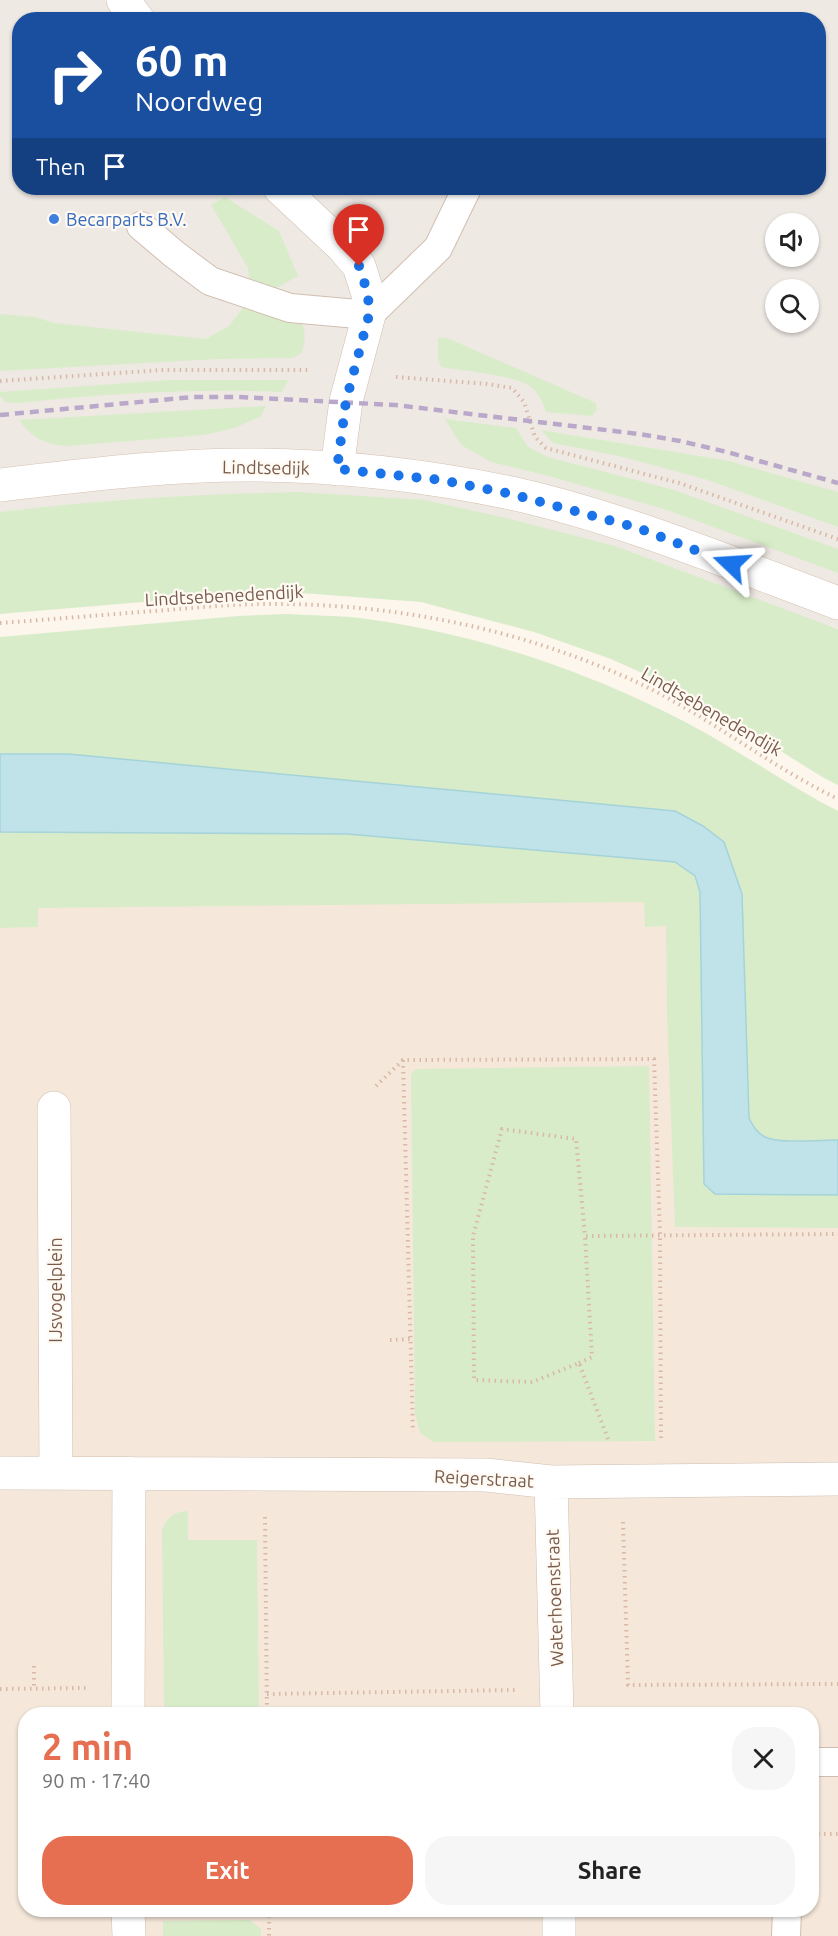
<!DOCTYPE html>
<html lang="en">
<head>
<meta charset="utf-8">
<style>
  :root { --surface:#fff; --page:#f6f6f6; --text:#222; --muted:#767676; --accent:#e76f51 }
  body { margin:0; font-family:Ubuntu,sans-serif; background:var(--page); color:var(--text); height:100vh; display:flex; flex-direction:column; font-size:22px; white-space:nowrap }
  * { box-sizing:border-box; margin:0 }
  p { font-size:20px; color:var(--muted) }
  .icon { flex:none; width:33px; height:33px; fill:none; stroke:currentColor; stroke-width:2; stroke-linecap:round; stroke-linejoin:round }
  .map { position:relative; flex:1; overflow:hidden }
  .drawer { position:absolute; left:18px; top:1707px; width:801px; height:210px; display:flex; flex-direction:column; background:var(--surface); border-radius:24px; box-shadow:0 2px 4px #0004 }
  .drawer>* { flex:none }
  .guide { position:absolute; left:12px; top:12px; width:814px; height:183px; border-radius:24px; box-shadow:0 2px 4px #0004; background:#1a4fa0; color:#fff; overflow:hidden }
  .buttons { position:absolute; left:765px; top:213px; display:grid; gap:12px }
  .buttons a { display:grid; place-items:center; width:54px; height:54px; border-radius:50%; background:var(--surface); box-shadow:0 2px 4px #0004; font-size:30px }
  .pin { position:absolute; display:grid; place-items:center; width:51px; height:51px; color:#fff; margin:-62px -26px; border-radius:50% 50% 50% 0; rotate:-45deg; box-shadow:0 0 6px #0007 }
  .pin .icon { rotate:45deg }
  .me { position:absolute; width:66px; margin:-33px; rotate:290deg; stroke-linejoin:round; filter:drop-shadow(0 0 4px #0008) }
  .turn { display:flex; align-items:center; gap:21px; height:126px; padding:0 24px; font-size:27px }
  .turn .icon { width:78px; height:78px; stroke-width:2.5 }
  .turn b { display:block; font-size:42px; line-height:51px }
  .then { display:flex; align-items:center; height:57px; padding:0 24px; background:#0003; gap:12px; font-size:22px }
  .round { display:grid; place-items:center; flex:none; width:63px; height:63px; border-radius:24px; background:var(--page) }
  .summary { display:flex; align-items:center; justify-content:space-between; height:102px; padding:0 24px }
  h1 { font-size:36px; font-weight:700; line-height:45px; color:var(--accent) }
  .cta { display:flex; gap:12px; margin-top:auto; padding:12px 24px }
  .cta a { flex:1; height:69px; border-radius:24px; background:var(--accent); color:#fff; font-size:24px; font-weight:700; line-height:69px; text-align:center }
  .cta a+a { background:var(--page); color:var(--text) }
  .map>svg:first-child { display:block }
  .residential { fill:#f5e8da; fill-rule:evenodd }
  .industrial { fill:#efe9e4; fill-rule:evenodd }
  .green { fill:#d8ecc9 }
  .water { fill:#bfe3e8; stroke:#a5d3da; stroke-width:1.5 }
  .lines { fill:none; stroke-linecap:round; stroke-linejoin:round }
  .lane-casing { stroke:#d1beb0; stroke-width:30 }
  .street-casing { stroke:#d1beb0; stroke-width:34 }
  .secondary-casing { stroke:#d6c0b0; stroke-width:34 }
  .path { stroke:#d9b8a5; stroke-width:4; stroke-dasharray:1.5 4.5; stroke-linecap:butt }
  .lane { stroke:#fff; stroke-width:28 }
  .street { stroke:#fff; stroke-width:33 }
  .secondary { stroke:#fff; stroke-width:33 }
  .rail { stroke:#b9a8c9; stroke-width:4.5; stroke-dasharray:9 6; stroke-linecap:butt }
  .route { stroke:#1a73e8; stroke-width:10; stroke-dasharray:0 18 }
  .shop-dot { fill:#3f7fe0; stroke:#fffaf3; stroke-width:2 }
  .labels { text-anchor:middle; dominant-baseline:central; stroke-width:4.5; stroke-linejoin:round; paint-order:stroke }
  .shop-label { font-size:18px; fill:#366cbe; stroke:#fffaf3; text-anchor:start }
  .street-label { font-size:18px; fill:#7a5c4d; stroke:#fffaf3 }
</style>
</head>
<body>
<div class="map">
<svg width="838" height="1936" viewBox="0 0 838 1936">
  <rect width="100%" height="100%" fill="#fdf6ec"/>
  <!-- residential -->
  <path class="residential" d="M0,720l838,101v1115h-838zM26,1714h786v196h-786z"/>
  <!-- industrial -->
  <path class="industrial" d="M0,0h838v628l-407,-115 -431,32zM20,20h799v168h-799zM776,224h32v32h-32zM776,290h32v32h-32z"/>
  <!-- green -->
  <path class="green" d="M225,197l54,34 19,45 -22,12 -27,-9 -1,-11 -37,-63z
    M245,305l54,15c8,9 6,22 3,33l-9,5 -75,1 -218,12v-57l35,3 19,6 152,16 23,-13z
    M438,338h9l149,65 1,7 -5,6 -46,-4c-4,-11 -8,-21 -18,-27 -14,-9 -68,-15 -87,-18l-3,-10z
    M170,380h118l-6,12c-89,-4 -177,2 -265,11l-12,-1 -5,-6v-4z
    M266,406l-5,10 -26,12 -31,7 -136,11c-22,-1 -36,-8 -49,-26z
    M445,419l71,9 12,19 20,10 126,33 164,59v24l-171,-63 -122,-35 -54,-13 -30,-17z
    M541,430l188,31 109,31v35l-130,-47 -85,-23 -70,-14z
    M299,492l126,8 81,18 109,28 223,83v156l-14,-7 -137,-85 -76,-34 -77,-27 -113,-30 -146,-11 -275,23v-102c100,-12 198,-18 299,-20z
    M288,614c24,2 48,1 72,4 115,15 226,52 329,106 51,27 98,61 149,87v329c-17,0 -60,4 -74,-3 -7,-4 -11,-11 -15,-19l-7,-224 -67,-83 -607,-57h-68v-117l238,-21z
    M0,832l347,2 328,28c17,9 19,11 25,30l3,185 13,117 122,1v33l-163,-1 -8,-214 -1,-87 -21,1 -1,-25 -606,6v19l-38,1z
    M649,1066l6,375 -221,1 -14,-9 -5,-19 -4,-340 5,-5z
    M188,1511v29h69l2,174h-95l-2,-185c7,-13 11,-17 26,-18z
    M250,1920l11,9v7h-98v-15z"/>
  <!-- water -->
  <path class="water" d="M0,754h68l607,57 28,15 21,16 18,52 7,224c4,8 8,15 16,19 13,7 56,3 73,3v55l-123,-1 -11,-10 -4,-292 -5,-16 -20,-14 -328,-28 -347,-2z"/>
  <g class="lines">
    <defs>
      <path id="lane" d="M141,226l33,28 36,27 80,27 79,7 69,-67 29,-60
        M812,1762h26
        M786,1936l1,-26"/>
      <path id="street" d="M123,0l15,20
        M280,188l63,59 16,19 9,28 1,21 -23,86 -9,68
        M54,1108l2,365
        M0,1473l486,2 65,7 287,-3
        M551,1482l6,232
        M128,1714l1,-241
        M128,1910l1,26
        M559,1910v26"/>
      <path id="secondary" d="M0,485c86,-10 172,-21 258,-20 84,1 171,11 253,28 112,25 219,70 327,110"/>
    </defs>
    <!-- lane casing -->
    <use href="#lane" class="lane-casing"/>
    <!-- street casing -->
    <use href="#street" class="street-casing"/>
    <!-- secondary casing -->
    <use href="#secondary" class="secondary-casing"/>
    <!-- path -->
    <path class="path" d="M396,377l91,7 25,4 12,14 11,35 11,11 133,35 159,56
      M0,381l162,-11h149
      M0,623c56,-4 112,-9 168,-13 33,-3 66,-6 99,-6 124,-1 250,24 363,75 73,33 136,85 208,120
      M403,1060l10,372
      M376,1086l27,-26 251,-1 6,175 1,204
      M390,1340l20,-1
      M579,1363l13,-6 -7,-121
      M608,1439l-29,-76 -47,19 -58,-2 -1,-144 29,-107 74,10 9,97 253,-2
      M265,1517l2,197
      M623,1522l5,163 210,-1
      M34,1666v22
      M0,1689l86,-1
      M267,1694l248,-4
      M812,1834h26
      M204,1910h87
      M269,1910v26"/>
    <!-- lane -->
    <use href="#lane" class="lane"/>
    <!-- street -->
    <use href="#street" class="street"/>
    <!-- secondary -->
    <use href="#secondary" class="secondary"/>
    <!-- rail -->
    <path class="rail" d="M0,415l193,-18h45l157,8 244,29 41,7 47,11 111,31"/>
  </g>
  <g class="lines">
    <!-- route -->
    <path class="route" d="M359,266l9,28 1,21 -23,86 -9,68 104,11 70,14 127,34 93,36"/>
  </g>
  <!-- markers -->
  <circle class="shop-dot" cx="54" cy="219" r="6"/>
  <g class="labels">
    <!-- shop labels -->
    <g class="shop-label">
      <text x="66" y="219">Becarparts B.V.</text>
    </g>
    <!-- street labels -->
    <g class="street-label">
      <text transform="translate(266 467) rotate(1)">Lindtsedijk</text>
      <text transform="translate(224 595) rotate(-3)">Lindtsebenedendijk</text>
      <text transform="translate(712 711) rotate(30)">Lindtsebenedendijk</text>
      <text transform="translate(55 1290) rotate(-90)">IJsvogelplein</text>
      <text transform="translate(484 1478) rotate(3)">Reigerstraat</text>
      <text transform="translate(554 1598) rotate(-92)">Waterhoenstraat</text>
    </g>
  </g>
</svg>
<div class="buttons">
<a><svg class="icon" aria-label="sound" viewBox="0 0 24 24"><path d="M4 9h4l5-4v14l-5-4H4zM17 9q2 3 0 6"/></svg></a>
<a><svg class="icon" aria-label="search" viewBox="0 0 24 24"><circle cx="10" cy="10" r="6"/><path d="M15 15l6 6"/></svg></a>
</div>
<div class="pin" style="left:359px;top:266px;background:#d93025"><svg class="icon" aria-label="arrive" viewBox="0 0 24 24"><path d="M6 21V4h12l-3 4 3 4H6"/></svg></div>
<svg class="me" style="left:731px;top:564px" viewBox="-20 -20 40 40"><path d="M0-17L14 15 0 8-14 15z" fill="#1a73e8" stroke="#fff" stroke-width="4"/></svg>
<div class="guide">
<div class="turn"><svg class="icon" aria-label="right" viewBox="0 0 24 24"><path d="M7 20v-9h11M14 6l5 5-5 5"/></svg><div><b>60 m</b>Noordweg</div></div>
<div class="then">Then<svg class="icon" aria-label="arrive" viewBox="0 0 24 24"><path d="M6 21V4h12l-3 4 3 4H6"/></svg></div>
</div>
<section class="drawer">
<div class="summary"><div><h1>2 min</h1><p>90 m · 17:40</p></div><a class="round"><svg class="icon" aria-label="close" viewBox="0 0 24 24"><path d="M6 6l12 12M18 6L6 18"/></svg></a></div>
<div class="cta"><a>Exit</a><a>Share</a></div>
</section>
</div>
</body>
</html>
